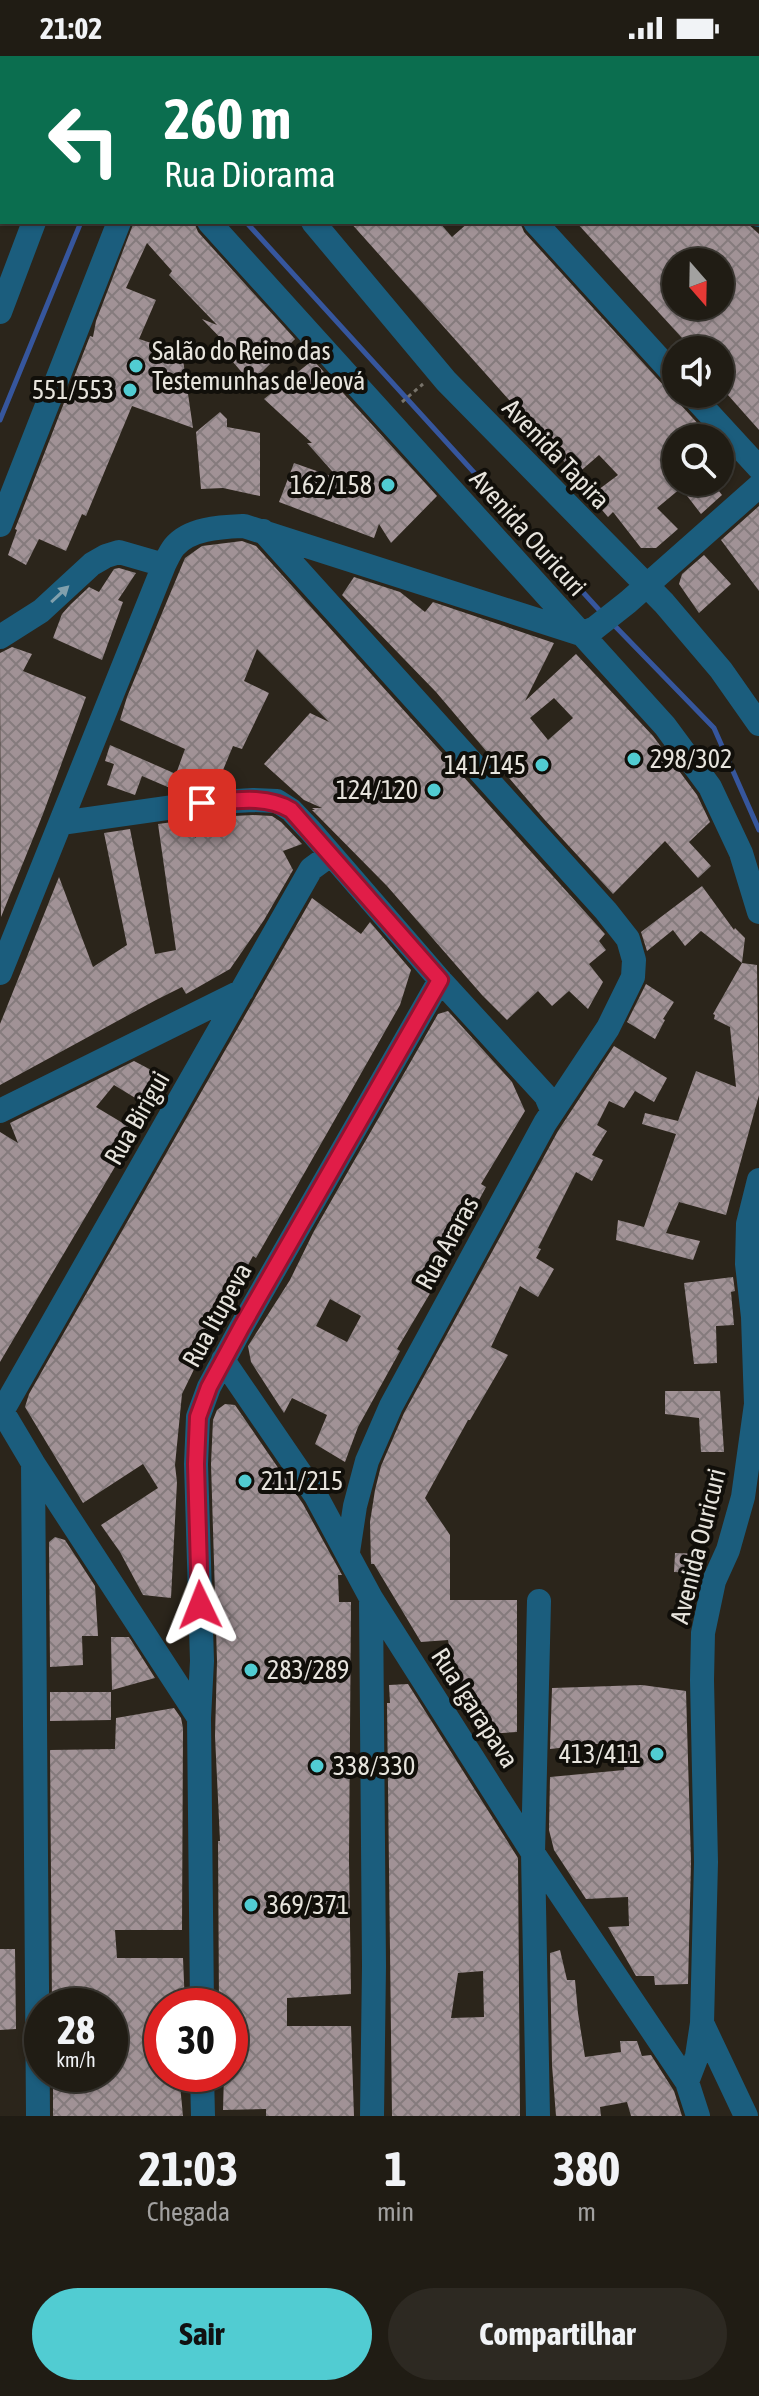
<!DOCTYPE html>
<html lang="pt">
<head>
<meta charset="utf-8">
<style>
  :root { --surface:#201c14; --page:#2d2922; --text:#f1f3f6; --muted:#a2a1a0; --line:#3d3a34; --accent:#51ccd2 }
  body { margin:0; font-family:"Asap Condensed",sans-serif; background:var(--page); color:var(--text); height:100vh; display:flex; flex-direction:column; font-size:30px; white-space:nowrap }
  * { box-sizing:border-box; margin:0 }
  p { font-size:26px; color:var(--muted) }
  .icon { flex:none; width:44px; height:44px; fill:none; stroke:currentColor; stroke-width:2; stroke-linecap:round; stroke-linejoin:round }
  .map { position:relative; height:2060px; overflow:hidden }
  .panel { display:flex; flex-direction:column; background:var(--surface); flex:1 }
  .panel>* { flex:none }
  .guide { position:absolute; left:0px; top:0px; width:760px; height:168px; box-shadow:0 2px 6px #0004,0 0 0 2px var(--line); background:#0b6e4f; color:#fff; overflow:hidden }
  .needle { width:52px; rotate:160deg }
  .controls { position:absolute; left:662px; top:192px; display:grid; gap:16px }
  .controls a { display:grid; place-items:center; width:72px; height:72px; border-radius:50%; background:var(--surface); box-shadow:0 2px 6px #0004,0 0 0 2px var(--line); font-size:40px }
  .speed { position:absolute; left:24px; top:1932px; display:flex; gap:16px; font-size:40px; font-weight:700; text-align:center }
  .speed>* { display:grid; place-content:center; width:104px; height:104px; border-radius:50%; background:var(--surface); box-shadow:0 2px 6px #0004,0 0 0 2px var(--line); line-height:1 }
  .speed small { font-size:20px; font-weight:400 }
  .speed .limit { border:12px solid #d22; background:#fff; color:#111 }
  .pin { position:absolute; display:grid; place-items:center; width:68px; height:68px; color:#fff; margin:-34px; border-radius:16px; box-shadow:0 4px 12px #0006 }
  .me { position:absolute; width:88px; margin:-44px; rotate:358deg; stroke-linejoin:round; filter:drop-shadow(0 0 6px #0008) }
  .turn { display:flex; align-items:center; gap:28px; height:168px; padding:0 32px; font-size:36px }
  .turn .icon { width:104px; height:104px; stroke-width:2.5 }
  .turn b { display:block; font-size:56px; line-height:68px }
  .eta { display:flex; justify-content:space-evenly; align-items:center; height:136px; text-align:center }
  .eta b { font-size:48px; font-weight:700; line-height:56px }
  .action { display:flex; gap:16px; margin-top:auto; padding:16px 32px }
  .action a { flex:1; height:92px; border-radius:48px; background:var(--accent); color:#111; font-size:32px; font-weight:700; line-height:92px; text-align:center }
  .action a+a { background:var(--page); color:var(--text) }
  .status { display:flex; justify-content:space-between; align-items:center; height:56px; padding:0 40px; background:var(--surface); direction:ltr }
  .status svg { height:22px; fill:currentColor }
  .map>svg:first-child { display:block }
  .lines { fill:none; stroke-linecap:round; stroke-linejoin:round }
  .stream { stroke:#36569d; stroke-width:5 }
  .building { fill:url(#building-cross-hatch); fill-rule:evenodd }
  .path { stroke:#78736a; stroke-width:3; stroke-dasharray:4 4; stroke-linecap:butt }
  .minor { stroke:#1b5d7d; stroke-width:24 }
  .oneway { fill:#81a0ad }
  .route-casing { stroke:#92132f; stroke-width:20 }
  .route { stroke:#e11d48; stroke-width:14 }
  .poi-dot { fill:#51ccd2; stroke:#110f0a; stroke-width:3 }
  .labels { text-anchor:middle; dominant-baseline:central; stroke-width:8; stroke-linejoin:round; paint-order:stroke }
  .poi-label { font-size:26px; fill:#e7e4dd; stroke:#110f0a; text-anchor:start }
  .street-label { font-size:26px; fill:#e7e4dd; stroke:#110f0a }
</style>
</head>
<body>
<div class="status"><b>21:02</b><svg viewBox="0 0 49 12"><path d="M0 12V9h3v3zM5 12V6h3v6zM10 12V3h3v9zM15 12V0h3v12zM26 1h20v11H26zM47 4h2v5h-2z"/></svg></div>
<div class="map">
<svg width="759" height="2060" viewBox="0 0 759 2060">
  <defs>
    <pattern id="building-cross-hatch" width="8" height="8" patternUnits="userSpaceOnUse" patternTransform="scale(2)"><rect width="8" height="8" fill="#a19296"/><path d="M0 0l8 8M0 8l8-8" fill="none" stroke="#857b7d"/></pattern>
  </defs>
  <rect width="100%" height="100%" fill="#2b251b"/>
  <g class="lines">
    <!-- stream -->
    <path class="stream" d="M147,2v-2
      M246,166l355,390
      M0,364l81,-198
      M611,566l103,106 45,102"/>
  </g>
  <!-- building -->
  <path class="building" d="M134,166h60l4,10 97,107 -44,44 -18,-21 6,-5 -37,-38 15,6 -48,-50 3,-4 -25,-28 -21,45 30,12 -17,39 43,14 11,75 -61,-22 -46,110 -4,-2 -16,37 -27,-12 -13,26 -18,-10 9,-25 -2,-1 75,-193 3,1 3,-16z
    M350,166h89l13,15 17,-15h51l4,10 141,155 11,5 4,12 31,34h-35v44h36l10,13 -21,19 -20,-26 -24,20 21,21 -22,19h-15l-28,-36 -5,5 -18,-21 28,-21 -19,-20 -23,20z
    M576,166h170l13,12v196l-39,-44v-36h-27zM676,206h44v44h-44z
    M313,304l124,136 -46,47 -12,-19 -5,14 -95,-36 15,-39 45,16 -32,-36h5l-48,-44z
    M220,356l7,7v8l33,6v63l-37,-8 -22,1 -5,-57z
    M759,450v85l-38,-51z
    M242,485l14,5 349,388 -6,7 7,9 -17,14 14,18 -15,27 -19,-18 -17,15 -14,-15 -31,29 -25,-25 -95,-109 -75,-76h3l-3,-2h10l-18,-8 -40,-36 46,-51 19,9 -72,-73 -13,32 25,12 -27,56 -9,-3 -17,41 -39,4 -35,-15 -7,19 -28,-10 7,-21 -9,-3 5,-16 66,29 9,-25 -65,-29 7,-23 58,-139 17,-12z
    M704,499l27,29 -32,29 -20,-29 3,-10z
    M119,512l17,5 -18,27 5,2 -21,58 -49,-22 9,-24 8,-9 19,-18 10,5 15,-23z
    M354,521l46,15 25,20 8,-10 121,41 -29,58 51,-47 77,82 44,59 13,27 -21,20 22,24 -13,12 -33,-37 -52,53 -69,-75 -108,-127 -94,-97zM554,642l19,20 -25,22 -18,-22z
    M12,591l20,7 -9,17 63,26 -43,117 -42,103 -1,-264z
    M253,759l19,1 9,6 21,22 -19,7 10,19 -29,50 -34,49 -44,25 -4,-7 -26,13 -156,85v-61l59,-147 34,90 34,-22 -23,-112 26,-4 25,125 21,-4 -18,-126 45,-6 -8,20 19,-21z
    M702,830l32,44 1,-2 10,10 -3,25 -41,-32 -16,15 -12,-16 -26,21 -6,-19z
    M312,842l49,36 9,-12 41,48 -11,35 -144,253 -3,-2 -36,66 -35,72 -7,71 2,17 -6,116 -28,-3 -23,-43 -19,-27 57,-37 -15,-24 -60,39 -58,-96 4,-13z
    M742,907l15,2 2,130 -33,120 -47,-13 -13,31 34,8 -7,19 -77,-20 2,-20 26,7 32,-93 -34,-10 3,-11 33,8 18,-50 40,16 -6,-60 -16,-8 1,-4 -2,-1z
    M646,928l28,18 -11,17 2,1 -10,19 -28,-17z
    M448,955l64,71 13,29 -44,73 5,3 -7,13 -28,58 -54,91 3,2 -42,76 -13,35 -30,-18 12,-29 -35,-17 -8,15 -33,-51 -3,-16 42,-66 24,-49 124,-217zM330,1243l31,17 -14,26 -31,-16z
    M614,990l53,32 -13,24 -19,-11 -11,17 -15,-7 -12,24 10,6 -15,24 11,5 -11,21 -16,-9 -38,76 3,1 -5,9 18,11 -16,28 -18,-11 -29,61 17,8 -38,65h-2l-43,78 25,37v65h67v132l-31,2 -27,-34 -11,-60 -27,2 -47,-78h-3l-1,-42 5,-32 6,-24 23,-53 154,-282z
    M134,1005l23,12 3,-3 12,8 -17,32 -41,-25 -18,22 40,24 -136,231v-230l18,11 -8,-20z
    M733,1221l2,14 -4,1 3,33 -18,1 1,37 -23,1 -10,-81z
    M665,1335h55l4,61h-23l-2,-34 -34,-4z
    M225,1348l10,1 68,99 39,71h-4l1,27h12l-2,257 2,135 -64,4v28h64l3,90h-88v-7l-43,1 1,-36h6v-68h-11l-1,-165h2l-5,-105 2,-75 -6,-197 2,-44 4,-10z
    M55,1481l10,3 30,46 3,50h-16l1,29 -33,2 -1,-125z
    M675,1497l30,1 -4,19 -27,-1z
    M111,1581h18l26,41 -43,12z
    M408,1628l110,174 2,258h-128l-5,-413h3l-1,-18zM483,1915l1,46 -33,1 7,-45z
    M642,1629l44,6 5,171 -3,122 -33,1 -1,-9h-18l-28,-49 21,-1 -1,-29 -42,2 -32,-49 -5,-20 1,-53 74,-7v-29l-74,8 2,-61z
    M50,1636h61v28l-61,1z
    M174,1652l7,10 2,10 -1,202h-67l2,28h66l2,48h-23v68h17l4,42h-130v-42h57v-68h-58l-2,-256 65,-1 1,-31z
    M0,1893h15l1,80 -16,1z
    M560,1894l7,30h8l3,33 7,44 36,-5 -1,-11h17l5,15 9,-1 23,36 8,25h-51l-4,-14 -27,5 1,9h-45l-4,-51 -2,-112z"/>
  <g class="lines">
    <!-- path -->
    <path class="path" d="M402,346l21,-18"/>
    <!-- minor -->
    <path class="minor" d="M385,0l2,2
      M625,0l2,2
      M104,2l1,-2
      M191,2l1,-2
      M364,2l1,-2
      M523,2v-2
      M758,158l1,1
      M209,166l456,504 45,61 31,66 18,59
      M313,166l133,159 218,222 57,67 38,54
      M535,166l141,155
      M0,256l34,-90
      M691,338l68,74
      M0,469l119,-303
      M263,475l343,380 22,28 6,21 -1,17 -25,51 -63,95 -154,283 -24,55 -12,45 -7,46
      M0,581l41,-26 51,-47 14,-8 13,-4 45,13
      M61,767l141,-20 51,-3 24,1 14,9 19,20 130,150 106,116 6,14
      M0,917l164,-408c3,-6 6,-13 10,-18 15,-19 47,-20 70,-21l337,108 14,-6 33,-26 131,-116
      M0,1055l242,-120
      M223,1304l93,136 55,102 162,255 154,229
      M2,1355l31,52 166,255
      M0,1359l311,-546 19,-14
      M33,1407l5,653
      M371,1542l3,368 -2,150
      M202,1950l-3,-288 3,-57 -6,-197 2,-47 11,-30 33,-61 198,-346
      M702,1967l44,93
      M202,2018l1,42
      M538,2060l-5,-263 6,-252
      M698,2060l-11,-34 10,-26 5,-33 4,-161 -4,-182 1,-47 11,-52 14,-31 15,-53 13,-93 -3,-87 -6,-53 1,-40 11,-44"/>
  </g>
  <!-- one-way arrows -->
  <defs><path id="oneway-solid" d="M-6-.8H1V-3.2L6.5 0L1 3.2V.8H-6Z" transform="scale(2)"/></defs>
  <use class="oneway" href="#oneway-solid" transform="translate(60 538) rotate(-43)"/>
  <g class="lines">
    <defs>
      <path id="route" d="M200,1549l-4,-141 2,-47 11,-30 33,-61 198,-346 -149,-170c-26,-16 -59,-9 -89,-7"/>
    </defs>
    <!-- route casing -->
    <use href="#route" class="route-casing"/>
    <!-- route -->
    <use href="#route" class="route"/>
  </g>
  <!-- markers -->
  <g class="poi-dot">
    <circle cx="136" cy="310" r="8"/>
    <circle cx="130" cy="334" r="8"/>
    <circle cx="388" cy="429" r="8"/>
    <circle cx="634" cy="703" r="8"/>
    <circle cx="542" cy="709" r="8"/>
    <circle cx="434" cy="734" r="8"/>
    <circle cx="245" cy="1425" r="8"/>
    <circle cx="251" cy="1614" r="8"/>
    <circle cx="657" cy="1698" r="8"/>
    <circle cx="317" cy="1710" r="8"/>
    <circle cx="251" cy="1849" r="8"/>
  </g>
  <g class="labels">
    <!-- poi labels -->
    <g class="poi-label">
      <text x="152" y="295">Salão do Reino das<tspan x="152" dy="30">Testemunhas de Jeová</tspan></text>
      <text x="114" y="334" text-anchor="end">551/553</text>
      <text x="372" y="429" text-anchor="end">162/158</text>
      <text x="650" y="703">298/302</text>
      <text x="526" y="709" text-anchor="end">141/145</text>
      <text x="418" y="734" text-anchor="end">124/120</text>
      <text x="261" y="1425">211/215</text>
      <text x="267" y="1614">283/289</text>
      <text x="641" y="1698" text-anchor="end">413/411</text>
      <text x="333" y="1710">338/330</text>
      <text x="267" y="1849">369/371</text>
    </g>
    <!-- street labels -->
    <g class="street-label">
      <text transform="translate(556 398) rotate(46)">Avenida Tapira</text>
      <text transform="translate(528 477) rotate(48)">Avenida Ouricuri</text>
      <text transform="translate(137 1062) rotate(-60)">Rua Birigui</text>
      <text transform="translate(447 1187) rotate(-61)">Rua Araras</text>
      <text transform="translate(217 1259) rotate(-61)">Rua Itupeva</text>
      <text transform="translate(698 1490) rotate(-76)">Avenida Ouricuri</text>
      <text transform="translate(475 1652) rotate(57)">Rua Igarapava</text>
    </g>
  </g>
</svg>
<div class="controls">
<a><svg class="needle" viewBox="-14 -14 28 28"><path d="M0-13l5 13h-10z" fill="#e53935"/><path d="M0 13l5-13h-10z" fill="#a2a1a0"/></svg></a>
<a><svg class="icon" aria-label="sound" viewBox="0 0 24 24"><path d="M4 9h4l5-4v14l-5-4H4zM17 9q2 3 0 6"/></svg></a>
<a><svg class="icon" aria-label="search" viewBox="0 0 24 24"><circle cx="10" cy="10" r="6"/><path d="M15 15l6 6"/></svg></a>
</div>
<div class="speed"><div>28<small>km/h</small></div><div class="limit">30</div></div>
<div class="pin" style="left:202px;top:747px;background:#d93025"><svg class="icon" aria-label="arrive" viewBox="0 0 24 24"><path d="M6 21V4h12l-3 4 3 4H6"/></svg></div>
<svg class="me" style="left:200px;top:1549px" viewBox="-20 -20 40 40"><path d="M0-17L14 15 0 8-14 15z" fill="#e11d48" stroke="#fff" stroke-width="4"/></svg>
<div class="guide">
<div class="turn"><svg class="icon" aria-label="left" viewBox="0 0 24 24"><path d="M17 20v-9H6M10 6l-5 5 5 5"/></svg><div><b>260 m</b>Rua Diorama</div></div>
</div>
</div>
<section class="panel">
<div class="eta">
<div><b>21:03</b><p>Chegada</p></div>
<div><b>1</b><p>min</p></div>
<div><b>380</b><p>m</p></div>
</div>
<div class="action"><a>Sair</a><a>Compartilhar</a></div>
</section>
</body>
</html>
